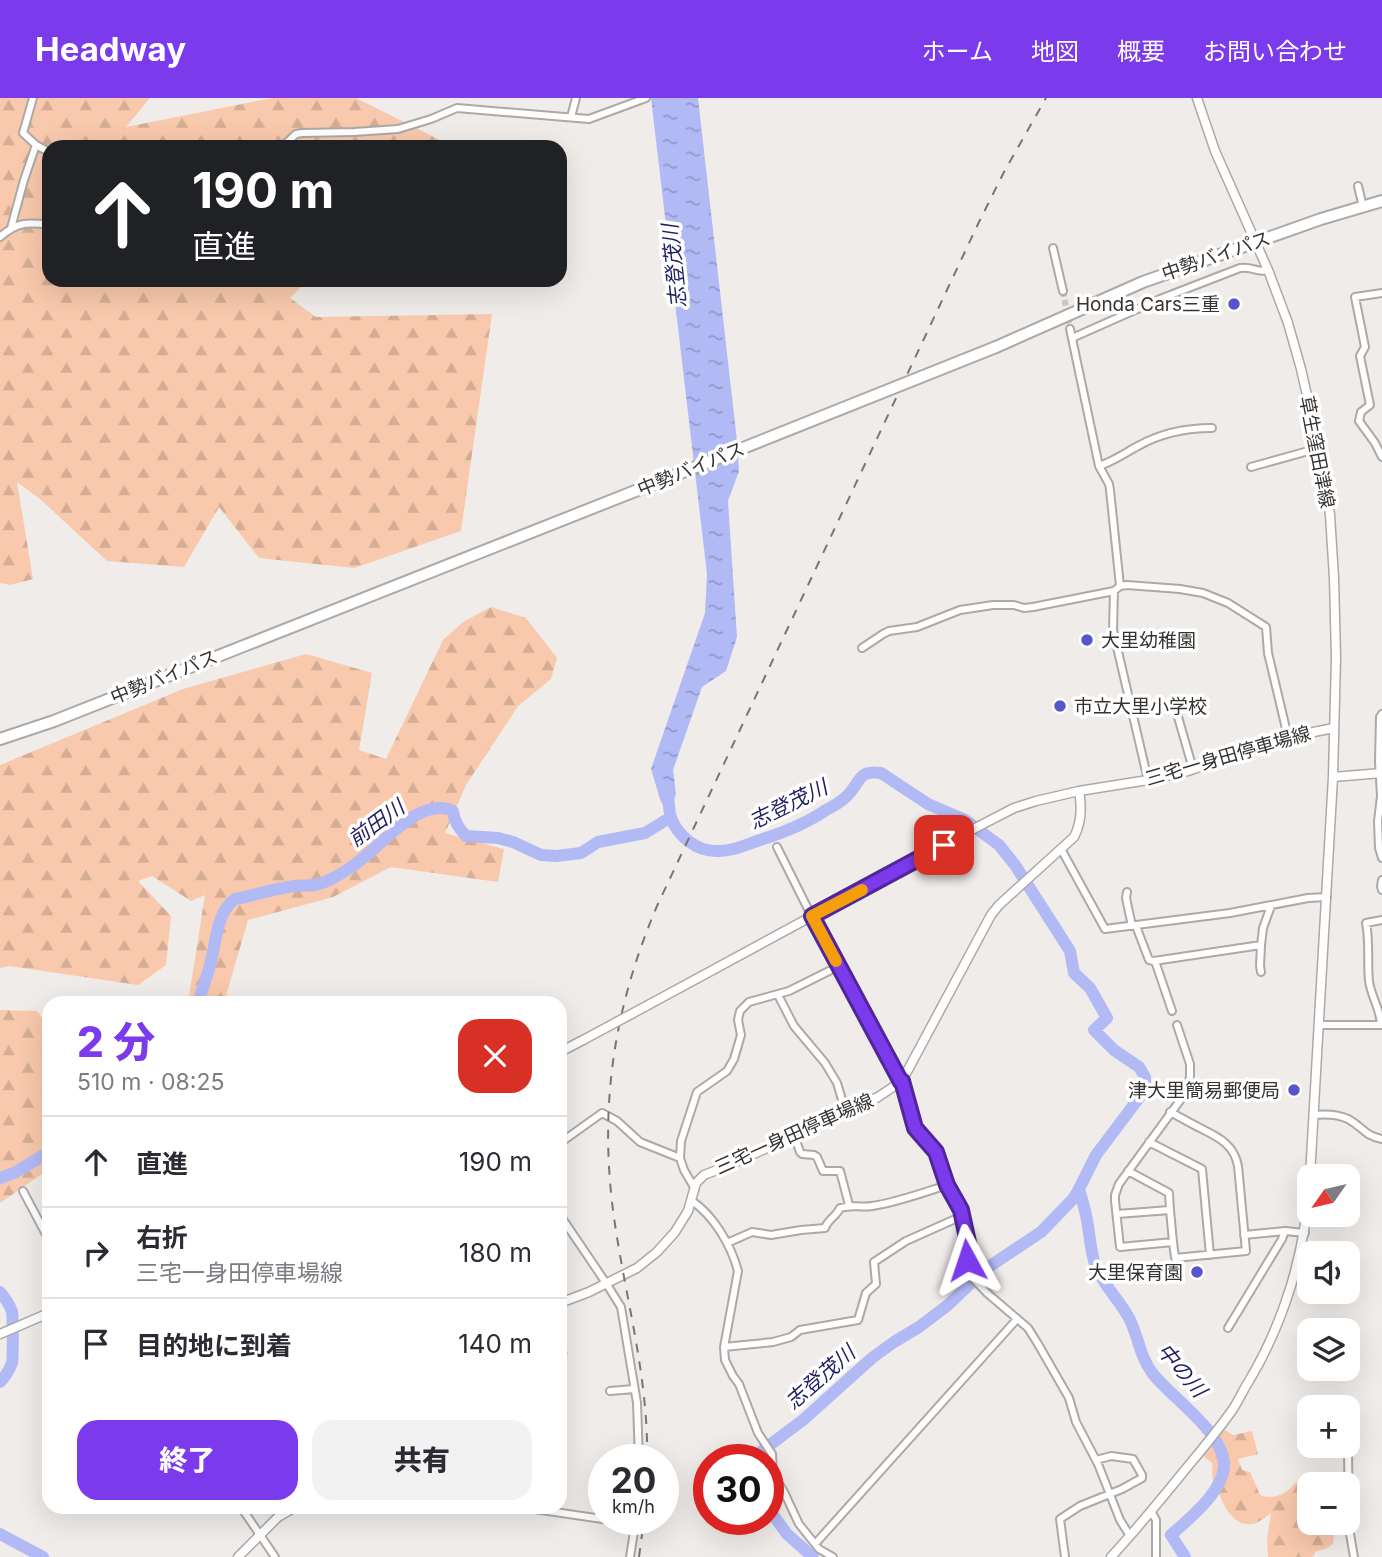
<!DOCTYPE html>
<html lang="ja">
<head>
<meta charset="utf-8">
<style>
  :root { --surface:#fff; --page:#f2f2f3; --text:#2b2b33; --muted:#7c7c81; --line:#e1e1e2; --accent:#7c3aed }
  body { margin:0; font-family:Inter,"Noto Sans JP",sans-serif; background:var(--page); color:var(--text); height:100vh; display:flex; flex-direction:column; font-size:26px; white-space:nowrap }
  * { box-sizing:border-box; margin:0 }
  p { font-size:23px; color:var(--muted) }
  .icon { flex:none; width:38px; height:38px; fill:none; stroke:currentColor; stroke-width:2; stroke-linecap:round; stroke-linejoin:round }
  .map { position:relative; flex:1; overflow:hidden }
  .sheet { position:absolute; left:42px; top:898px; width:525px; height:518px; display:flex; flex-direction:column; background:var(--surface); border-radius:21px; box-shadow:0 7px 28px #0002 }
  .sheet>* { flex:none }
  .hud { position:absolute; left:42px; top:42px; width:525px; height:147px; border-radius:21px; box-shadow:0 7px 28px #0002; background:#202124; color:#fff; overflow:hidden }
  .needle { width:46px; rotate:236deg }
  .controls { position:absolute; left:1297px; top:1066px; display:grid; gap:14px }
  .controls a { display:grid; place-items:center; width:63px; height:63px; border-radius:14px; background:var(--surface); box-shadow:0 7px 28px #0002; font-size:35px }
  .speed { position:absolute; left:588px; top:1346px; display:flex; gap:14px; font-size:35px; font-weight:700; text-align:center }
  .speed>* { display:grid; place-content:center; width:91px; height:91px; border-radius:50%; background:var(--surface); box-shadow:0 7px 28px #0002; line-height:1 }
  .speed small { font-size:18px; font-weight:400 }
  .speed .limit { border:10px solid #d22; background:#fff; color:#111 }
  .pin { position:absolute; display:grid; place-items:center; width:60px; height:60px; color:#fff; margin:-30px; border-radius:14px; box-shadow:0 4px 10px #0006 }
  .me { position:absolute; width:77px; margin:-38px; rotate:355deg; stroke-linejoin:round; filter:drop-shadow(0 0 5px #0008) }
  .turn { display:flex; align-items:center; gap:24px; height:147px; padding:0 35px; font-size:32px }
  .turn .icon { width:91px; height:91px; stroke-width:2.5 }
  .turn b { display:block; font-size:49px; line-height:60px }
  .round { display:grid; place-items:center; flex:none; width:74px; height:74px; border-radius:21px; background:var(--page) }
  .overview { display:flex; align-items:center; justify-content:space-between; height:119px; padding:0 35px }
  h1 { font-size:42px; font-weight:800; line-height:52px; color:var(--accent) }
  .primary-button { display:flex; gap:14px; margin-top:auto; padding:14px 35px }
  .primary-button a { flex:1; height:80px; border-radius:21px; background:var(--accent); color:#fff; font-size:28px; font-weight:800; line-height:80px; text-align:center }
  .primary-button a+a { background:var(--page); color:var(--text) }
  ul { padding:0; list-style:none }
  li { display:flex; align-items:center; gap:21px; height:91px; padding:0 35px; border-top:2px solid var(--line) }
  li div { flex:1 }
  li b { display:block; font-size:26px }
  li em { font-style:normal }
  header { display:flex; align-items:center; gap:42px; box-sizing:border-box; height:98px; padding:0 35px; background:var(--accent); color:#fff }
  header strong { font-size:33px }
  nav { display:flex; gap:38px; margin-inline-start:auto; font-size:24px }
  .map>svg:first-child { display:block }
  .forest { fill:url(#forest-firs) }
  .water { fill:url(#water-ripples) }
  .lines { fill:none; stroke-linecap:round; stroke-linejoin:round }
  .river { stroke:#b2baf6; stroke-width:12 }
  .street-tunnel { stroke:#cbc7c5; stroke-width:6; stroke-dasharray:6 3; stroke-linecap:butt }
  .street-casing { stroke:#ada9a7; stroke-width:10 }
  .secondary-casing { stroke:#ada9a7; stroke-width:11 }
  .highway-casing { stroke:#ada9a7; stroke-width:14 }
  .street { stroke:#fff; stroke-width:6 }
  .secondary { stroke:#fff; stroke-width:8 }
  .highway { stroke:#fff; stroke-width:10 }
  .rail { stroke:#787674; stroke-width:2; stroke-dasharray:9 9; stroke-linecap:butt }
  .secondary-bridge-casing { stroke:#ada9a7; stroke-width:11; stroke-linecap:butt }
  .highway-bridge-casing { stroke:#ada9a7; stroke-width:14; stroke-linecap:butt }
  .secondary-bridge { stroke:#fff; stroke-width:8 }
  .highway-bridge { stroke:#fff; stroke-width:10 }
  .route-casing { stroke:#51269a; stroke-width:18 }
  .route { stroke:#7c3aed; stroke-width:12 }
  .slow { stroke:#f59e0b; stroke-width:12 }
  .poi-dot { fill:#5655cd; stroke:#fff; stroke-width:2.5 }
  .labels { text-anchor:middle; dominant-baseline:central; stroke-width:7; stroke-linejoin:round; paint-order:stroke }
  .street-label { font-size:19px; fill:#353433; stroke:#fff }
  .poi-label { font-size:19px; fill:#353433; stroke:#fff; text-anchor:end }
  .water-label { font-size:21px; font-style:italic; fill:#211e61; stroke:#fff }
</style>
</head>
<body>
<header>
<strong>Headway</strong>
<nav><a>ホーム</a><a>地図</a><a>概要</a><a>お問い合わせ</a></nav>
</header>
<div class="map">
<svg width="1382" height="1459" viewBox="0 0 1382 1459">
  <defs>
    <pattern id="forest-firs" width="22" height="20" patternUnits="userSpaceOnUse" patternTransform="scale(1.75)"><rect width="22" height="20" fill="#f8c9ac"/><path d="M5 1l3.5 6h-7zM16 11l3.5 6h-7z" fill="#d5ad94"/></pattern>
    <pattern id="water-ripples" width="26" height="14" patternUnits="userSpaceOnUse" patternTransform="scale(1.75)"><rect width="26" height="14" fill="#b2baf6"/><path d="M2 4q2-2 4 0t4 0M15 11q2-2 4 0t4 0" fill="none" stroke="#9298c8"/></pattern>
  </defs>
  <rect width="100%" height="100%" fill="#f0ece9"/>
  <!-- forest -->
  <path class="forest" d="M0,0h150l-24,29 146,-29h84l90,45v4h-397v133h259l-18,18 26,19 176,-3 -31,217 -107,37 -95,-10 -40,-51 -35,60 -77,-6 -67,-62 -23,-17 16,97 -23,6 -10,-2z
    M491,509l35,11 31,40 -6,21 -33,27 -52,79 -21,48 59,16 -6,33 -107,-15 -58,30 -85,23 -24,83h-36l17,-108 -14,6 -39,-25 -14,5 33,35 -5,49 -28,20 -129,-19 -9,2v-203l183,-76 123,-35 66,19 -13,77 27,9 57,-119 20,-18z
    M0,912l37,1 12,16v142l-49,34z
    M1223,1331l10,6 19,-4 6,23 -20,5 4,11 8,2 10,23c14,6 28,-2 36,-13l6,-1 4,24 3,1v16l26,1 -2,21c-3,2 -7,5 -10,6 -5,1 -8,0 -10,7h-45l-1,-18 4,-26c-4,3 -10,8 -15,10 -20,7 -33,-16 -37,-31l-17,17 -3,-4 14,-21 -1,-21 -10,-8z"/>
  <!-- water -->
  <path class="water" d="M651,0h47l39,343 2,30 -11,30 9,136 -11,34 -24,16 -29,83 3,24 -8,21 -8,-16 -9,-30 54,-156 2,-39z"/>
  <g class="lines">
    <!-- river -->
    <path class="river" d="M668,698c1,7 1,16 3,22 7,18 25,33 45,33 16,1 32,-7 47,-12 22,-7 44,-16 63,-29 8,-4 16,-9 22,-15 13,-14 10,-25 33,-22l47,31 37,16 34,25 16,20 55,86 4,22 16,15 17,30 -13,12 20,20 25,17 6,10v13l-49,65 -17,34 -6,10 -32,33 -63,42 -10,12 -20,19 -29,22 -25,15 -22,16 -69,62 -40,30 -10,10
      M199,905c2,-13 8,-25 11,-38 6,-20 6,-53 25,-66 20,-4 39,-10 59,-13 7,-1 14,0 21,-1 15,-3 31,-14 43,-23 24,-17 63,-67 95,-51 1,11 6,18 13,25l32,2 15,4 28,13 15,1 25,-3 17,-11 47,-9 26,-16
      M0,1080l14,-5 35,-21
      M1079,1091c3,10 6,21 8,31 3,16 3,31 9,47 9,21 25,34 34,53 9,19 10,37 23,54 19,24 70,58 71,90 1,26 -35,55 -53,71l14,22
      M0,1194c5,6 10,13 12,20 1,5 1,47 0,51 -3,8 -6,13 -12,19
      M768,1410l19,26 26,23
      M0,1436l43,23"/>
    <!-- street-tunnel -->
    <path class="street-tunnel" d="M1063,193l7,38"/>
    <defs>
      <path id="street" d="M571,19l5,-19
        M23,35l10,-35
        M23,35l13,12 13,7
        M282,49l14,-13 6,-1 52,-1 44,-3 33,-10 26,-11 132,11 57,-21
        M1358,88l4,17
        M11,130l13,-48 12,-35
        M0,139c17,-15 27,-15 49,-12
        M1053,150l10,43
        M1382,195l-27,4 10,50 -5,9 10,49 -9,7 -2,9 16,22 7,14
        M1070,231l29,137 10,18 1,6 10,96
        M1072,240l88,-39 80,-31c13,-2 16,5 28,2
        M1099,368c13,-4 26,-13 39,-20 23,-13 47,-18 74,-18
        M1251,369l68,-19
        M1114,493l-1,39 35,150
        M862,550l21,-14 6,-3 28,-4 43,-17 33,-5h21l10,3 9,-1 81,-16 6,-5 7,-1 53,4 23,4 25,10 38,24 2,26 20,84
        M1382,616l-2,3 -1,45 2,34 -3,25 1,27 3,10
        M1178,619l15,52
        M777,749l35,70 88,165
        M1061,751l44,80 125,-16 78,-15 19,-1
        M1382,782l-1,6 1,4
        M1127,794l-1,6 6,28
        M1136,828l13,34 5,1 2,3 16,47
        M1154,863l107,-16 2,-17 8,-22
        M1261,874l-1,-6 1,-21
        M778,897l16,31 31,37 12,20 6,20
        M1319,927h62c-1,-18 -10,-28 -12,-44 -2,-20 1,-38 -3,-58l16,-3
        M902,983l13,47 21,24 11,33 14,25 8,37 -4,20 1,4 21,22 41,35 10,16 31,54 7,24 22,42 22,56 10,16
        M1170,1014c10,5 20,11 30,16 18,9 34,16 38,38l8,85 -71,7 -2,-16 -53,5 -5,-46v-6l4,-11 65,-89 3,-7 3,-11v-13l-13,-39
        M1313,1017c10,-1 25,-1 35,4 15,8 15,16 34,20
        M794,1037l6,17 2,2 12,1 3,2 6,14h17l9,34
        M1149,1044l53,27 8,86
        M560,1045l42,-30 15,8 23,21 40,16
        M695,1091l-11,-19 -4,-12 1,-17 16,-49 30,-21 7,-12 7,-24 -3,-15 2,-9 9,-9 40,-11 50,-25
        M23,1093l26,49
        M692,1103c22,15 39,44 46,70l-14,76 1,13 8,16 6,8 19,49 14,21 1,20 11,18 15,32 20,25 14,8
        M1170,1112l3,32
        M1117,1116l53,-4 -1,-17 -41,-22
        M560,1117l46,68 15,24 16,96 2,57
        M1244,1137l41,-4 20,2
        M727,1145l25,-11 19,3 30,-5 24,-2c3,-9 11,-11 15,-20 13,-4 20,0 32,-2 26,-4 50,-13 75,-21
        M1228,1230l54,-89 3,-8
        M724,1249l49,-5 18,-5 9,-7 58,-10 8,-27 10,-9 -2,-22 32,-21 56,-25
        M610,1293l24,-2
        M1348,1353l1,77 5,29
        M241,1409l34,50
        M521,1409l115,17
        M1151,1413l5,9v37
        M815,1446l202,-225
        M630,1459l6,-38
        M1065,1459l-5,-38 20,-13 42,-17 20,-11v-3l-9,-16 -22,-3 -15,4"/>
      <path id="secondary" d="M1197,0l18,53 53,119 20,53 13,46 18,79 6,33 5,34 4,63 2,80 -3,119 -23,399
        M1333,679l49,-4
        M650,906l310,-168 54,-28 22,-7 43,-10 69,-11 40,-9 100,-34 46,-9
        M560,954l25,-13
        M560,1205l29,-11 48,-24 20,-16 18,-20 13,-21 8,-28 8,-8 28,-11 146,-67 24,-16 89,-166 8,-10 75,-68c8,-15 8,-30 5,-46
        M0,1236l49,-21
        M560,1250l2,5 -2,5
        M238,1459l40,-40 17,-10
        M1111,1459c24,-26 47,-54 69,-81 18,-22 37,-44 53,-67 6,-9 10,-19 16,-28 35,-59 56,-127 60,-196"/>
      <path id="highway" d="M996,249l147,-65 178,-63 61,-18
        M0,641l54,-18 599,-237"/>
    </defs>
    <!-- street casing -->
    <use href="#street" class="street-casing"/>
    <!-- secondary casing -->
    <use href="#secondary" class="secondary-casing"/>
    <!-- highway casing -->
    <use href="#highway" class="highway-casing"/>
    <!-- street -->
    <use href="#street" class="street"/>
    <!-- secondary -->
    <use href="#secondary" class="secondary"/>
    <!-- highway -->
    <use href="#highway" class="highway"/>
    <!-- rail -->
    <path class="rail" d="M647,1362c2,-87 -25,-173 -35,-258 -12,-105 4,-200 45,-296l321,-682 26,-52 42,-74
      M639,1459l5,-38"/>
    <defs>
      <path id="secondary-bridge" d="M585,941l65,-35"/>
      <path id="highway-bridge" d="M653,386l343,-137"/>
    </defs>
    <!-- secondary-bridge casing -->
    <use href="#secondary-bridge" class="secondary-bridge-casing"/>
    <!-- highway-bridge casing -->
    <use href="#highway-bridge" class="highway-bridge-casing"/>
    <!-- secondary-bridge -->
    <use href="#secondary-bridge" class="secondary-bridge"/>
    <!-- highway-bridge -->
    <use href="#highway-bridge" class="highway-bridge"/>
  </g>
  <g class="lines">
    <defs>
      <path id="route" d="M944,747l-132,71 89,166 1,-1 13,47 21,24 11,33 14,25 8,37 -2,13"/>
    </defs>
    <!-- route casing -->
    <use href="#route" class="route-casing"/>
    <!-- route -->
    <use href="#route" class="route"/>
    <!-- slow -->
    <path class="slow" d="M836,863l-24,-45 50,-26"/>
  </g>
  <!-- markers -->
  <g class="poi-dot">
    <circle cx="1234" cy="206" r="7"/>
    <circle cx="1087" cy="542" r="7"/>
    <circle cx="1060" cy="608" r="7"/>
    <circle cx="1294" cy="992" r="7"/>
    <circle cx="1197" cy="1174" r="7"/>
  </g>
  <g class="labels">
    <!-- street labels -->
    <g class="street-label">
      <text transform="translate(1216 158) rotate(-19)">中勢バイパス</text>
      <text transform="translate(1317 354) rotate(79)">草生窪田津線</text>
      <text transform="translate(691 371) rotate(-22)">中勢バイパス</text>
      <text transform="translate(164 579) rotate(-22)">中勢バイパス</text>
      <text transform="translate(1228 658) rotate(-16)">三宅一身田停車場線</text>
      <text transform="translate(794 1036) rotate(-24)">三宅一身田停車場線</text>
    </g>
    <!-- poi labels -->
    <g class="poi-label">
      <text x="1220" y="206">Honda Cars三重</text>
      <text x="1101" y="542" text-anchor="start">大里幼稚園</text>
      <text x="1074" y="608" text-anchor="start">市立大里小学校</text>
      <text x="1280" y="992">津大里簡易郵便局</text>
      <text x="1183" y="1174">大里保育園</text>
    </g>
    <!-- water labels -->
    <g class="water-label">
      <text transform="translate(674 168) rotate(-96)">志登茂川</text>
      <text transform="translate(788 706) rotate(-26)">志登茂川</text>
      <text transform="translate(376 725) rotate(-36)">前田川</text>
      <text transform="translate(1182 1272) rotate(50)">中の川</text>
      <text transform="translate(820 1279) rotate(-41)">志登茂川</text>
    </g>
  </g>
</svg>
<div class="controls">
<a><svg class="needle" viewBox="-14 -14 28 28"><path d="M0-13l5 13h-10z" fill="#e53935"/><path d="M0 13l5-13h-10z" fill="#7c7c81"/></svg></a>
<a><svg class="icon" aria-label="sound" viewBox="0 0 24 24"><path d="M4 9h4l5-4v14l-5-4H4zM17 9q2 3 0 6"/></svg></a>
<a><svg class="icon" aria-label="layers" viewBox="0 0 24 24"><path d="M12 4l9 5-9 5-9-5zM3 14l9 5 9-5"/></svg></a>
<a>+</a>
<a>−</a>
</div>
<div class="speed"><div>20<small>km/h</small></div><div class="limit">30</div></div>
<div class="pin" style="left:944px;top:747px;background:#d93025"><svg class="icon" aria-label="arrive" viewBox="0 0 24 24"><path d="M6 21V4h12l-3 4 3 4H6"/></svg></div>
<svg class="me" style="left:967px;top:1162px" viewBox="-20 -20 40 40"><path d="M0-17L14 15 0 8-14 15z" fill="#7c3aed" stroke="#fff" stroke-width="4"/></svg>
<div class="hud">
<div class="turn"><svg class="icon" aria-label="ahead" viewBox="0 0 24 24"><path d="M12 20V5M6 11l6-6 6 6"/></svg><div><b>190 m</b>直進</div></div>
</div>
<section class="sheet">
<div class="overview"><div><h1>2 分</h1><p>510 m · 08:25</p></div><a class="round" style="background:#d93025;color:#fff"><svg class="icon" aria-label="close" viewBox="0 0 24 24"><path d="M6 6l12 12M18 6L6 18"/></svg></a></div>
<ul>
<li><svg class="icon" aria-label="ahead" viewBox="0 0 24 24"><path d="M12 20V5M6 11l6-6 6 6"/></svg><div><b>直進</b></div><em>190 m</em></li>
<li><svg class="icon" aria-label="right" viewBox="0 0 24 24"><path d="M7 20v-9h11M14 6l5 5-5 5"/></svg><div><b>右折</b><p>三宅一身田停車場線</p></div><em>180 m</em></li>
<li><svg class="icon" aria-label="arrive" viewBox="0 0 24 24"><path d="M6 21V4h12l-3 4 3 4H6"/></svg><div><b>目的地に到着</b></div><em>140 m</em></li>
</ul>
<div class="primary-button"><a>終了</a><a>共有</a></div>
</section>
</div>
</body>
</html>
